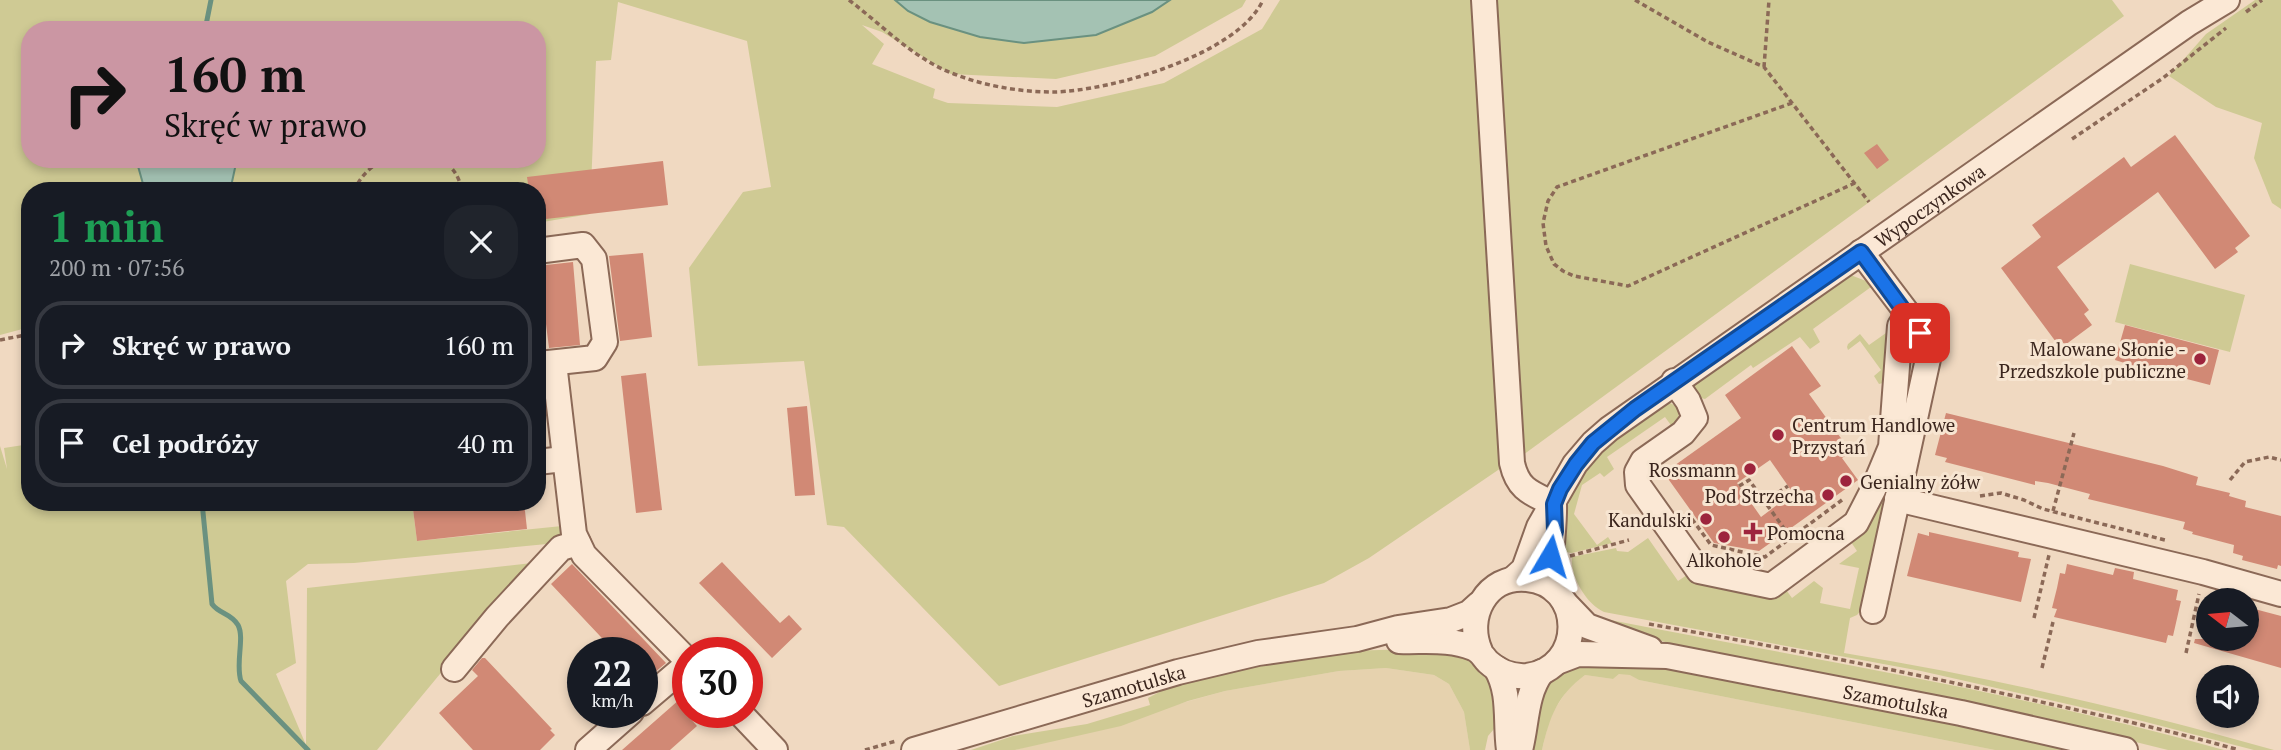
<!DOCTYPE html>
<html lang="pl">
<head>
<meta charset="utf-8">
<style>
  :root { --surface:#171b24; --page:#20242c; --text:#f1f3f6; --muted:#9ea1a6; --line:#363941 }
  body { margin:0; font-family:"PT Serif",serif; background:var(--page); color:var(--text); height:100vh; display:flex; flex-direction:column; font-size:26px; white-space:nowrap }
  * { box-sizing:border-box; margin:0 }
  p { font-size:23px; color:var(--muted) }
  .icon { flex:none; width:38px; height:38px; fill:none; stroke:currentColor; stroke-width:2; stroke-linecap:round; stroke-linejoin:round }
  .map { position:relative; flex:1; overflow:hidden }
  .panel { position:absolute; left:21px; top:182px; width:525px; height:329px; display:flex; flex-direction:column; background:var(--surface); border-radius:28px; box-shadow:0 4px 10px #0003 }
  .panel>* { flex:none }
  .top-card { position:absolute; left:21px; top:21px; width:525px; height:147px; border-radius:28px; box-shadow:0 4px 10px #0003; background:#cb96a3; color:#111; overflow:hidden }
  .needle { width:46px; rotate:286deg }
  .buttons { position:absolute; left:2196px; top:588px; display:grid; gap:14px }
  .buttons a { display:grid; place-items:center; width:63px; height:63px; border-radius:50%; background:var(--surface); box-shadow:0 4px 10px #0003; font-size:35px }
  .speed { position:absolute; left:567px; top:637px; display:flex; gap:14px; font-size:35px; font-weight:700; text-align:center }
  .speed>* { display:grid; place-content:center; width:91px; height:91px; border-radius:50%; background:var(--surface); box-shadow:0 4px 10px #0003; line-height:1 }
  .speed small { font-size:18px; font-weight:400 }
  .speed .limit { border:10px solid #d22; background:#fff; color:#111 }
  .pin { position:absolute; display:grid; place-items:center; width:60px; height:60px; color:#fff; margin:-30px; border-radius:14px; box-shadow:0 4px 10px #0006 }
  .me { position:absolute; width:77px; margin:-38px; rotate:7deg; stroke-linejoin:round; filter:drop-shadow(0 0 5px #0008) }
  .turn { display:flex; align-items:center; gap:24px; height:147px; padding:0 28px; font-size:32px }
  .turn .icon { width:91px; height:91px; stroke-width:2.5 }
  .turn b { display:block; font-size:49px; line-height:60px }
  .round { display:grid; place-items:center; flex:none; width:74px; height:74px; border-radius:28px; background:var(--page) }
  .headline { display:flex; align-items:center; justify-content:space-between; height:119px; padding:0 28px }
  h1 { font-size:42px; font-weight:700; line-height:52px; color:#1e9e55 }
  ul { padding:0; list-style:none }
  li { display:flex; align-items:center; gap:21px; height:88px; margin:0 14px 10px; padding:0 14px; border:4px solid var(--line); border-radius:28px }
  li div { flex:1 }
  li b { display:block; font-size:26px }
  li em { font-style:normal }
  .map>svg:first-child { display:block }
  .farmland { fill:#e6d2ae }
  .green { fill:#cfca94; fill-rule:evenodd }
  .water { fill:#a4c2b3; stroke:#6a9180; stroke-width:2 }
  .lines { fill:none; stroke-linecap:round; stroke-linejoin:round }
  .stream { stroke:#6a9180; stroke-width:5 }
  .building { fill:#d18975; fill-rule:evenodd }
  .minor-casing { stroke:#8b6957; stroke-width:28 }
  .path { stroke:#8b6957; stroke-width:3.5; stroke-dasharray:5 3.5; stroke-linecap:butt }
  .minor { stroke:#fbe8d5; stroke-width:24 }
  .route-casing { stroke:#114b97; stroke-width:18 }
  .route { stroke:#1a73e8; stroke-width:12 }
  .poi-dot { fill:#9d243d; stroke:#f7e5d1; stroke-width:2.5 }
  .labels { text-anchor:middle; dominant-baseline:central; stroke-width:6; stroke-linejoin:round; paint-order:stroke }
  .street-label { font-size:19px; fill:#3a251d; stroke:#f7e5d1 }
  .poi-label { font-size:19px; fill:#3a251d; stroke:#f7e5d1; text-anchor:end }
</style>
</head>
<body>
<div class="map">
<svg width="2281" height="750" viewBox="0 0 2281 750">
  <rect width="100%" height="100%" fill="#f0d9c1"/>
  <!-- farmland -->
  <path class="farmland" d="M1386,668l48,7 15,9 15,28 6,38h-455l210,-59 114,-20z
    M1619,674h11l9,6 356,70h-453l8,-33 19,-30 16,-12 28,4z"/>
  <!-- green -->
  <path class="green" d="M0,0h1246l-4,7 -87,49 -99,23 -105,-5 -69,-42 -20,-7 22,19 -12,20 63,25 -2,9 15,5 109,4 107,-24 98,-54 18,-29h193l28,468 -132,90 -45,25 -325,103 -155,-159 -17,-2 -23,-164 -106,5 -9,-98 54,-76 28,-5 -24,-146 -129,-39 -7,58 -15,1 -6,153 -53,9v-32h-507v136l-30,8zM30,30h507v129h-507z
    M1495,0h617l12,16 -601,439z
    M2255,0h26v209l-9,-6 -18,-45 8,-35 -46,-16 -47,-31 37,-42z
    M2130,264l115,31 -15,57 -115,-30z
    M1848,274l18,7 5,6 -58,42 7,13 -10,7 -10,-12 -47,31 -2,-3 -46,34 -8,-2 -4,-8 1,-6z
    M1886,333l-3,50 -4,1 -5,-8 7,-6 -21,-29 -12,9 -1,-3 1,-3 12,-10 9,11z
    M1665,402c16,2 17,15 8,26l-8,-11 -58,40 7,12 -10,8 -4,-4 -18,12 -8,29 23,31 11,-8 4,6 -40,10 -14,-2c3,-14 4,-29 9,-43 18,-54 55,-75 98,-106z
    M30,444v58h374l9,7 4,32 145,-15 -5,17 -203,20 -46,1 -22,17 10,82 -20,11 30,71 1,-157 225,-25 -155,187h-377v-304l7,23 -3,-21z
    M1881,494l9,2 -25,110 -8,9 -7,3 -6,35c145,24 289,57 430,97h-20l-112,-29 -221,-50 -317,-59c-18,-8 -34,-36 -32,-55l44,-9 1,3 11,1 20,-14 30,43 12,-8 94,14 8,11 22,-17 9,7 -3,15 30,6 9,-41 -20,-4 18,-13 -8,-12z
    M1561,567c7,20 20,41 39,51 209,41 419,74 624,132h-56l-97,-24 -372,-75 -101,-27 -37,-40z
    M1447,648l14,2 27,21 11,52 -11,13 -3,14h-15l-6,-38 -15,-28 -15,-9 -48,-7 -47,3 -114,20 -37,10 -67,25 -106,24h-44l42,-14 74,-12 63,-19 -2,-7 19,-10 102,-25 77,-12z
    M1599,660l96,12 184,35 197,43h-81l-356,-70 -9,-5 -11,-1 -6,5 -28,-4c-28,21 -35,41 -43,75h-15l16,-67 26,-18z"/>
  <!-- water -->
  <path class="water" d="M895,0h275l-18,12 -56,23 -72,8 -44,-6 -50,-15 -22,-11z
    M136,159h101l-7,32h-85z"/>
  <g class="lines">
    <!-- stream -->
    <path class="stream" d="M205,30l6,-30
      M202,502l10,102c7,10 19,9 26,21 7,13 -3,39 3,56l67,69"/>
  </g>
  <!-- building -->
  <path class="building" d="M2175,135l75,101 -15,12 3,4 -23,17 -57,-77 -101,75 32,43 -5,4 8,11 -27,20 -5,-6 -4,3 -55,-74 40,-31 -9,-12 92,-68 7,10z
    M1877,144l12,16 -12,9 -13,-16z
    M663,161l5,44 -131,15v-29h-8l-2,-14z
    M643,253l9,84 -32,4 -11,-85z
    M573,262l7,83 -31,3 -4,-32 -3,1 -5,-51z
    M2125,325l94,25 -9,35 -54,-14 -1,4 -25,-7 1,-3 -16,-5z
    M1792,346l29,40 -12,8 42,58 -9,6 16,22 -99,71 -45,-8 -50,-70 77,-55 -16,-23zM1770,460l23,33 -32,24 -24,-34z
    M646,373l16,137 -26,3 -15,-137z
    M807,406l8,89 -20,1 -8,-88z
    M1946,413l217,53 35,11 -2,8 34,8 -1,3 17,5 -1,6 36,9v50l-3,-1 -1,4 -35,-9 1,-4 -10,-3 1,-8 -42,-11 1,-2 -10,-3 2,-7 -97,-23 2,-5 -42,-11 -13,-2v4l-90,-23 2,-4 -12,-3z
    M476,502h48l3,27 -110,12 -4,-32z
    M1929,532l90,20 -1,5 13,2 -10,43 -114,-26 11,-43 11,3z
    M722,562l58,61 9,-8 13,14 -30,29 -73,-75z
    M572,564l94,99 -24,20v-30h-26l-65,-69z
    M2067,564l46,11 2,-7 19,4 -1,7 45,11 -2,10 5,1 -8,35 -5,-1 -2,8 -112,-26 3,-8 -5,-1 5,-20 3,-15 5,1z
    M2247,607l34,9v52l-87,-25 1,-4h52z
    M482,658h3l67,71 -2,1 5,5 -15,15h-67l-34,-37 39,-37 -6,-6z
    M688,692v24l9,10 -27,24h-48z"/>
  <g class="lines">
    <defs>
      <g id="minor">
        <path d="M1484,0l28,463c6,27 19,30 42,41"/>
        <path d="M537,251l46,-6 11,14 11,83 -10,16 -56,6"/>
        <path d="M1861,252l47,62 12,19 8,26 -55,252"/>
        <path d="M554,363l20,171 10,21 104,106"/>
        <path d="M1674,381l14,20 7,17 -12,15 -40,28 -6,11 1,13 61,86 72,15 85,-63 17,-33 18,-43 9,-121 8,-12"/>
        <path d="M537,462l27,-3"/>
        <path d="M1897,499l306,73 78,22"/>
        <path d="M1554,504c1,29 -7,57 0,86"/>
        <path id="s1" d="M1513,579l11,-10 15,-42 36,-63 18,-21 16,-14 580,-406 38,-23"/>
        <path d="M1565,603l22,23 63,23"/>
        <path d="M1399,641c24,1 51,-3 74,7 8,3 10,9 15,14 11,10 25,15 39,14 58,-7 58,-92 0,-97 -41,-4 -62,38 -47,72"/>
        <path id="s2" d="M1557,662l21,-8 89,2 294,57 164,37"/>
        <path d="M1496,668c15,25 9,54 13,82"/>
        <path d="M454,669l43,-52 64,-69 17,-5"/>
        <path d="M642,703l46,-39"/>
        <path d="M739,712l36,38"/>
        <path d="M588,750l43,-38"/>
        <path id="s3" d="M914,750l264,-78 80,-19 99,-14 41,-11 53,-8 18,-7 10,-9"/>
        <path d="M1520,750c7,-26 5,-56 22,-78"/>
      </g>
    </defs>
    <!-- minor casing -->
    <use href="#minor" class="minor-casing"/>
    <!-- path -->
    <path class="path" d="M849,0c34,26 65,59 105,74 31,12 66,18 100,18 56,-1 184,-37 209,-92
      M1635,0l73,42 56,25 105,135
      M2246,12l16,-12
      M1764,67l5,-67
      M1792,103l-235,84 -9,14 -5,22 3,23 8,18 9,7 11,5 54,10 227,-103
      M2072,139l91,-61 63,-50
      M439,159c14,7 20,17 23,32
      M354,191c6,-15 17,-24 29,-32
      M0,340l30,-6
      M2230,480l15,-18 24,-5 12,3
      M1739,486l10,-6 42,58
      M1980,496l21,-3 23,7 19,9 122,31
      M1764,502l24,-16
      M2053,511l21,-78
      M1692,519l19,26 54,12 77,-57
      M1570,556l59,-16
      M2034,618l15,-63
      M1649,624c130,23 259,48 388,77 67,15 135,30 202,49
      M2186,653l13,-59
      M2042,668l11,-46
      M865,750l31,-9"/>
    <!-- minor -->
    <use href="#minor" class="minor"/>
  </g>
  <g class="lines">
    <defs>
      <path id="route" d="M1550,556l5,-25 -1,-27 6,-15 16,-25 17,-21 42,-34 226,-157 59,81"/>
    </defs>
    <!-- route casing -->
    <use href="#route" class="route-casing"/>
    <!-- route -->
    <use href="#route" class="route"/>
  </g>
  <!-- markers -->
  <g class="poi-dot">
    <circle cx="2200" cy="359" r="7"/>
    <circle cx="1778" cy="435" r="7"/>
    <circle cx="1750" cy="469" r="7"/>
    <circle cx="1846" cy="481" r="7"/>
    <circle cx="1828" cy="495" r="7"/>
    <circle cx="1706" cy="519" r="7"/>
    <path d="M1749.5 521.5h7v7h7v7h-7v7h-7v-7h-7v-7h7z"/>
    <circle cx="1724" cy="537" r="7"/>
  </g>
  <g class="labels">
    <!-- street labels -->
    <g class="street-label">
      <text stroke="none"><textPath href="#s1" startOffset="572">Wypoczynkowa</textPath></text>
      <text stroke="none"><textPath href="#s3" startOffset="229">Szamotulska</textPath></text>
      <text stroke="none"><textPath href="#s2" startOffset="345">Szamotulska</textPath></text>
    </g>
    <!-- poi labels -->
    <g class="poi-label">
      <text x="2186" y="348">Malowane Słonie -<tspan x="2186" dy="22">Przedszkole publiczne</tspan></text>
      <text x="1792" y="424" text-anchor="start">Centrum Handlowe<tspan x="1792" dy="22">Przystań</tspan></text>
      <text x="1736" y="469">Rossmann</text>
      <text x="1860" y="481" text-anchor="start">Genialny żółw</text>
      <text x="1814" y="495">Pod Strzecha</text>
      <text x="1692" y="519">Kandulski</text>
      <text x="1767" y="532" text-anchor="start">Pomocna</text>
      <text x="1724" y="559" text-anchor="middle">Alkohole</text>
    </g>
  </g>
</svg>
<div class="buttons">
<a><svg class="needle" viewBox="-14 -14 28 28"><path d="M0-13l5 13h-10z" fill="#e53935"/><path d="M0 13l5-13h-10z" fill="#9ea1a6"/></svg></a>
<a><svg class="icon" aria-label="sound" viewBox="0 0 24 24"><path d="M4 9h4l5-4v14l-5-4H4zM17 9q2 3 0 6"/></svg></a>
</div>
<div class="speed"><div>22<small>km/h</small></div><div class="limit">30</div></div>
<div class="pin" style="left:1920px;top:333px;background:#d93025"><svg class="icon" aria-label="arrive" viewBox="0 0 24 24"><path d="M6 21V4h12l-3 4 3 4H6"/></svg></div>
<svg class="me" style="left:1550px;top:556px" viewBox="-20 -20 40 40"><path d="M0-17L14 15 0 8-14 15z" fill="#1a73e8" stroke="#fff" stroke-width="4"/></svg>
<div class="top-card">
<div class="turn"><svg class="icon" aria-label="right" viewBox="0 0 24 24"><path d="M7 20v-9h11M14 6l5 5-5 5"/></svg><div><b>160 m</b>Skręć w prawo</div></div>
</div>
<section class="panel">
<div class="headline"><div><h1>1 min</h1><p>200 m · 07:56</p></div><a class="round"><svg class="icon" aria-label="close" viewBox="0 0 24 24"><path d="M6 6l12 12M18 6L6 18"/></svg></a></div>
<ul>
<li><svg class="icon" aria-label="right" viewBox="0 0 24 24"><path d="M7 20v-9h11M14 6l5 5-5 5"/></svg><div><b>Skręć w prawo</b></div><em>160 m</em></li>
<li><svg class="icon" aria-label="arrive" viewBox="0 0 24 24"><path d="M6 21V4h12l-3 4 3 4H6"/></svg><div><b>Cel podróży</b></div><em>40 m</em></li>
</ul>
</section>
</div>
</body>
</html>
